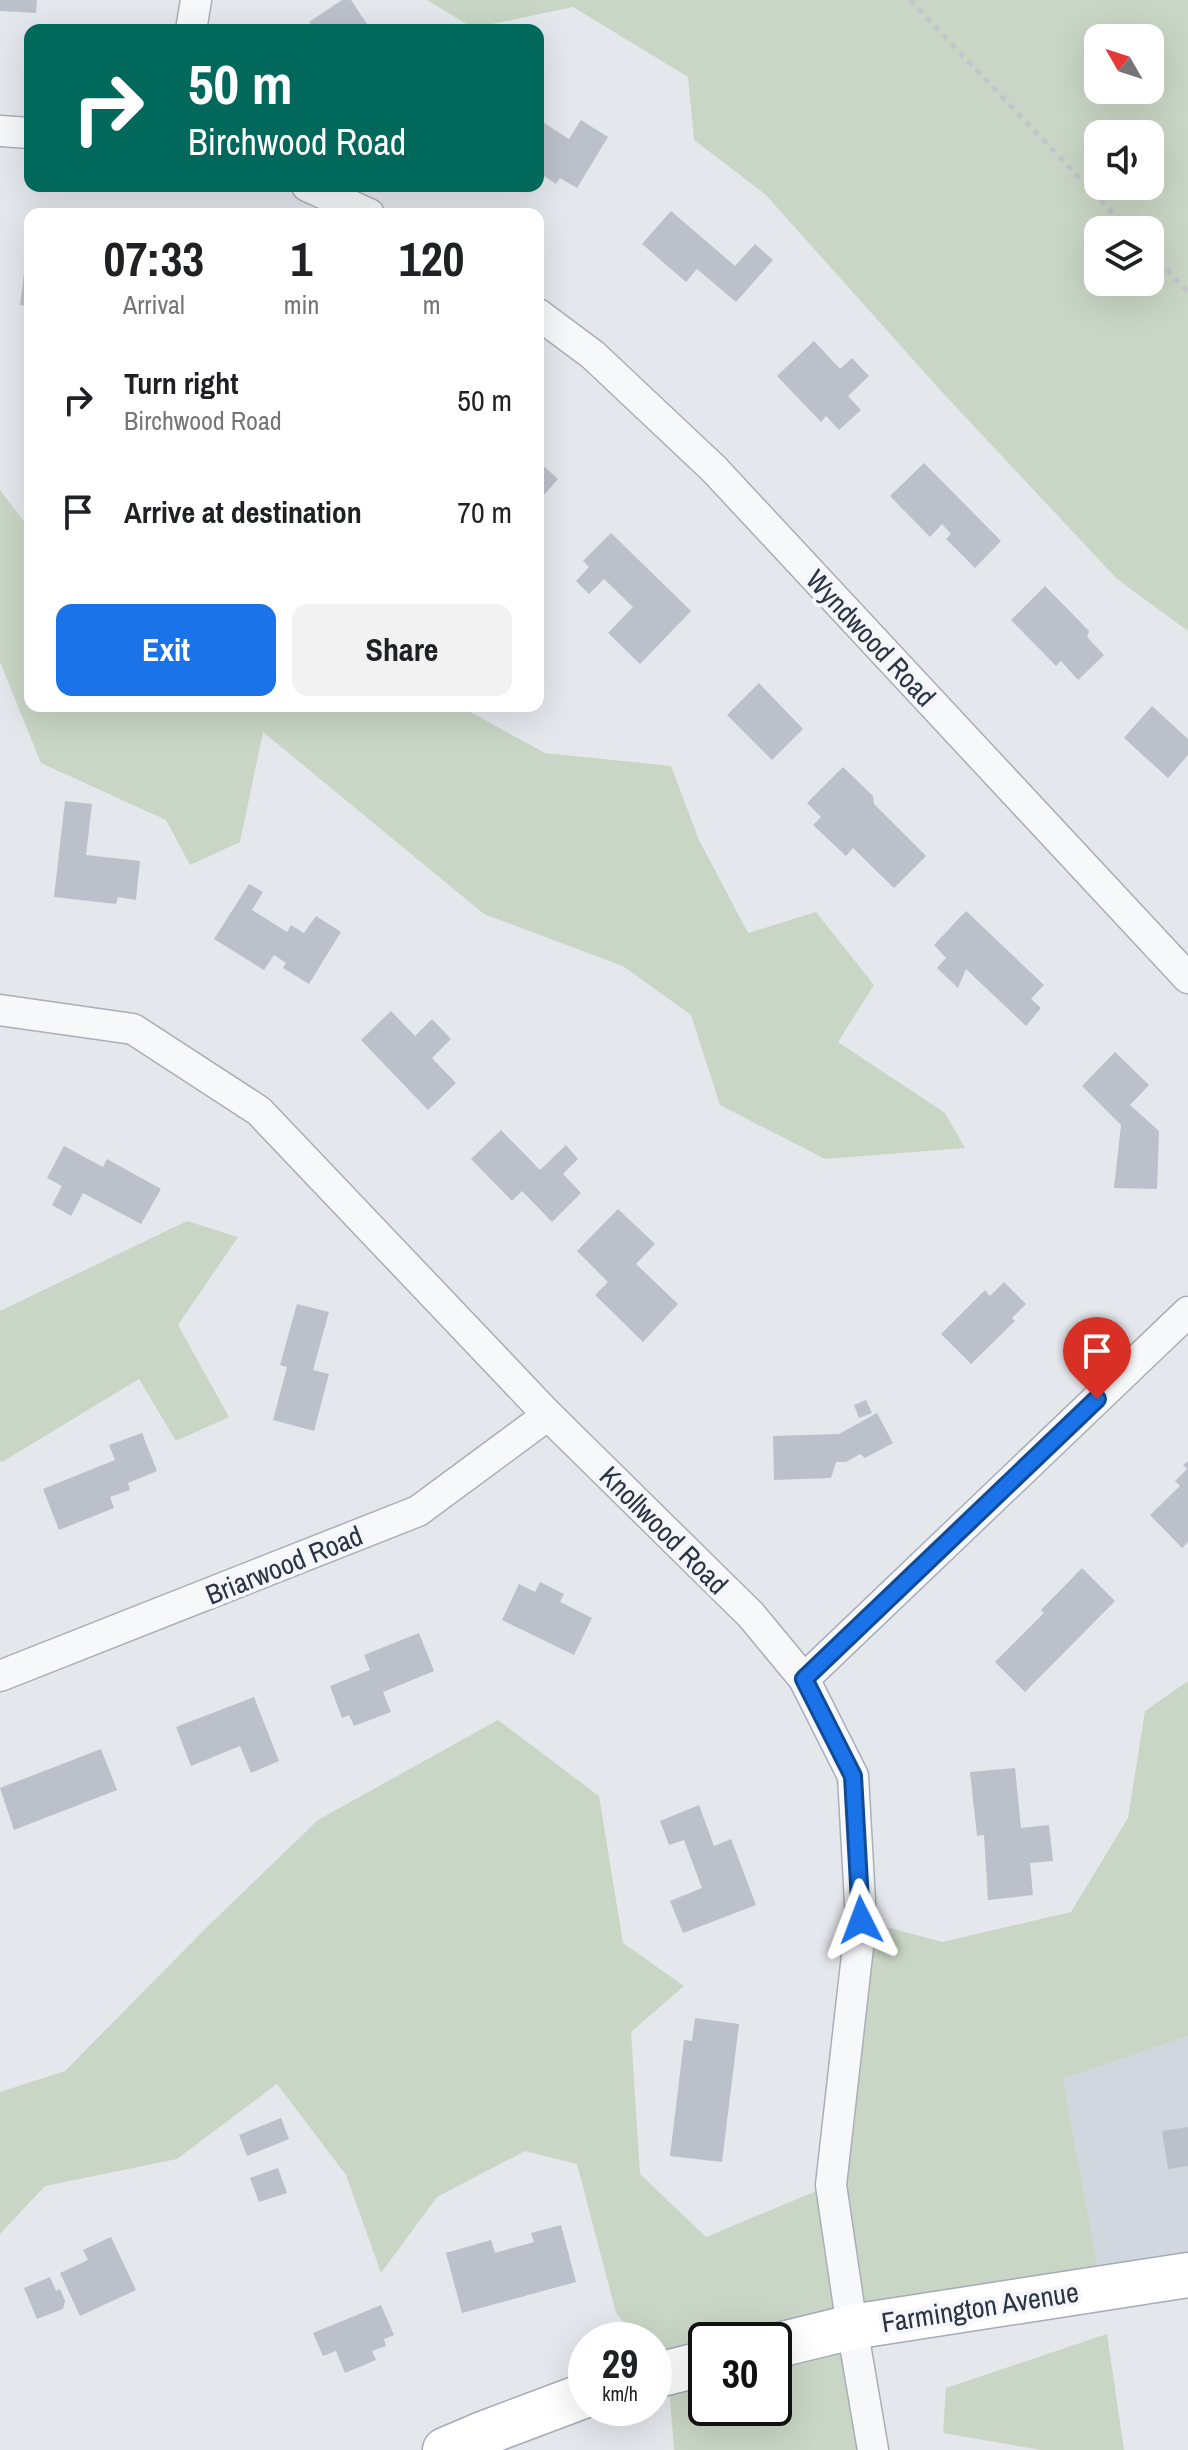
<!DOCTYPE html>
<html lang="en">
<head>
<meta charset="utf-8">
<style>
  :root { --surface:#fff; --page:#f2f2f2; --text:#202124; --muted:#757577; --accent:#1a73e8 }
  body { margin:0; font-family:"Archivo Narrow",sans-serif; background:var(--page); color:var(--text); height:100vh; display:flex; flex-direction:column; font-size:30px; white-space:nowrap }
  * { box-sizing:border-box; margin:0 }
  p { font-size:26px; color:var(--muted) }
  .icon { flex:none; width:44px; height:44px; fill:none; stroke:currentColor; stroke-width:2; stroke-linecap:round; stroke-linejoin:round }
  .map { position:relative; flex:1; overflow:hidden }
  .sheet { position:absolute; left:24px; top:208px; width:520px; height:504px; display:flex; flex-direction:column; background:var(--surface); border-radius:16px; box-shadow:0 8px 32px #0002 }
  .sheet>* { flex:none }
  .banner { position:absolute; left:24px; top:24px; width:520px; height:168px; border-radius:16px; box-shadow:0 8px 32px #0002; background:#00695c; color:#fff; overflow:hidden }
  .needle { width:52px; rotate:309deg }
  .controls { position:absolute; left:1084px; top:24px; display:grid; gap:16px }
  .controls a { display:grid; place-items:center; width:80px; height:80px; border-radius:16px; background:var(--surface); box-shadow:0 8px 32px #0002; font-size:40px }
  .speed { position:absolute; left:568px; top:2322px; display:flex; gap:16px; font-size:40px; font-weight:700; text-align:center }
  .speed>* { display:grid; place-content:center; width:104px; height:104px; border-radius:50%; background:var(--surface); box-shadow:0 8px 32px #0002; line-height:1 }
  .speed small { font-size:20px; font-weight:400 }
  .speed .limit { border:4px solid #111; border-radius:12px; background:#fff; color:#111 }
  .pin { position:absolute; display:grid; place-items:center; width:68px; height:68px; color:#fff; margin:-82px -34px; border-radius:50% 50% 50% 0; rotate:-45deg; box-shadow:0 0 8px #0007 }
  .pin .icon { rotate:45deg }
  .me { position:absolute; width:88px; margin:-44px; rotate:357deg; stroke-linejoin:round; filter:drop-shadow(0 0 6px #0008) }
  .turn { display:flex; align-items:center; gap:28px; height:168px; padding:0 32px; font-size:36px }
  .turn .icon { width:104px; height:104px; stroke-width:2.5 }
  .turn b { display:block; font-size:56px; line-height:68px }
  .eta { display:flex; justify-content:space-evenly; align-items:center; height:136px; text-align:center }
  .eta b { font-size:48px; font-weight:700; line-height:56px }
  .action { display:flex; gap:16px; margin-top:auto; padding:16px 32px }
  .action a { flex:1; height:92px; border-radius:16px; background:var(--accent); color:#fff; font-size:32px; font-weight:700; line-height:92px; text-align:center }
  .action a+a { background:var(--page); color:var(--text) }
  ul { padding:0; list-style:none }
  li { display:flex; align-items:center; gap:24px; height:112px; padding:0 32px }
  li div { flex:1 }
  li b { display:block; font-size:30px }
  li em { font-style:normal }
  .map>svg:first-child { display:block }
  .built { fill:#d2d6de }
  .green { fill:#c9d6c5; fill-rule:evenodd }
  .building { fill:#bbc0ca }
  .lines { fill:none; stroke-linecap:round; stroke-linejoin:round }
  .minor-casing { stroke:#a9aeb7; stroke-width:33 }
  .primary-casing { stroke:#a3abb8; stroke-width:47 }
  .path { stroke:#c2c5cb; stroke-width:5; stroke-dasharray:6 6; stroke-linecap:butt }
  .minor { stroke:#f7f8fa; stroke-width:30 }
  .primary { stroke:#fff; stroke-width:44 }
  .route-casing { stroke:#114b97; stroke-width:20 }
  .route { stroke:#1a73e8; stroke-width:14 }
  .labels { text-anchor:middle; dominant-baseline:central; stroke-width:8; stroke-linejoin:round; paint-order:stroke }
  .street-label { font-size:28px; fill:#2b3445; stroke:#f4f6f9 }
</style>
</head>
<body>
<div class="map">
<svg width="1188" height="2450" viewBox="0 0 1188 2450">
  <rect width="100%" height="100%" fill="#e4e7ec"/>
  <!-- built -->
  <path class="built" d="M1188,2036v239l-86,14 -39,-210z"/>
  <!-- green -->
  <path class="green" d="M427,0h761v631l-71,-52 -175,-187 -177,-198 -71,-54 -6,-63 -115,-70 -100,21zM1150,38v52h-52v-52zM1098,134h52v52h-52zM1098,230h52v52h-52z
    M0,490l30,39v177h442v7l73,40 126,13 28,74 49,93 68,-21 58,73 -36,57 107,71 20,35 -140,11 -105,-54 -29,-90 -68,-49 -139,-52 -221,-182 -23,110 -50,23 -24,-45 -125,-57 -41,-101z
    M187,1221l51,16 -60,88 51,92 -53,24 -37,-62 -137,83 -2,-1v-150z
    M1188,1681v355l-125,43 39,210 -250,38 21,123h-199l-6,-77 -14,-16v-17h-15l-23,-27 -39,-149 -52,-13 -88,46 -56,76 -35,-98 -69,-91 -100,75 -132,27 -45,48v-142l65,-21 143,-145 110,-106 180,-100 101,76 24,147 61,43 -53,46 9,142 66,63 125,-52 30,-265 81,22 129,-30 57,-94 17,-107zM706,2340h68v68h-68z
    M1107,2334l17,116h-83l-98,-17 3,-45z"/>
  <!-- building -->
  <path class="building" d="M0,0h37l-1,13 -36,-2z
    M342,0h9l20,30h-57l-5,-8z
    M538,119l31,20 12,-19 27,17 -31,51 -17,-10 -4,6 -18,-12z
    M671,211l64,55 20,-22 18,16 -37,42 -39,-33 -11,13 -44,-38z
    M25,265h5v42l-10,-2z
    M814,341l26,28 12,-11 17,18 -21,20 13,14 -22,20 -13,-14 -5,6 -44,-46z
    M538,461l20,18 -20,23z
    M924,463l77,78 -26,27 -29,-29 5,-5 -9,-10 -12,13 -40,-41z
    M611,533l80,78 -51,53 -32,-31 25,-26 -29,-28 -15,15 -13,-13 13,-14 -6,-6z
    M1045,586l44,45 -2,6 17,18 -26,25 -17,-19 -5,5 -45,-46z
    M759,683l44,46 -31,31 -45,-45z
    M1152,706l36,33v16l-20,23 -44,-40z
    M843,767l30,29 1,8 52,52 -32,32 -41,-40 -7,8 -33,-31 8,-8 -14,-14z
    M65,801l27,3 -6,51 54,6 -4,39 -18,-3 -2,7 -62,-7z
    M249,884l14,8 -11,18 35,22 4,-7 13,8 12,-17 25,16 -32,52 -26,-16 3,-5 -12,-8 -10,15 -50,-31z
    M966,911l78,74 -13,14 10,9 -15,18 -60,-57 -8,19 -21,-20 9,-10 -12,-13z
    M391,1011l24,25 17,-17 19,20 -19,19 24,25 -28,27 -67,-70z
    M1115,1052l34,33 -19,20 29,26 -2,58 -43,-1 7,-63 -39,-39z
    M501,1130l39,40 26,-25 12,14 -15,15 18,19 -29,29 -30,-31 -10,10 -41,-42z
    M64,1146l39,21 4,-8 54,30 -20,35 -58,-31 -12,23 -19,-11 10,-19 -15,-8z
    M618,1209l37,35 -19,20 42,40 -35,38 -48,-47 13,-13 -31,-31z
    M1004,1282l22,22 -14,14 3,3 -44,43 -30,-30 44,-44 5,6z
    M297,1304l32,8 -16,58 16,4 -15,57 -41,-11 14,-53 -7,-2z
    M866,1400l6,13 -13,5 -5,-13z
    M877,1413l16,30 -28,15 -5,-4 -14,8h-10l-5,16 -57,2 -1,-44 66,-2z
    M142,1433l15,38 -29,12 2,7 -20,7 4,11 -55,22 -16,-41 72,-29 -6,-15z
    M1188,1461v81l-6,6 -32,-33 30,-29 -5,-5 12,-12 -4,-4z
    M1082,1568l33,33 -90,91 -30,-30 49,-49 -3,-3z
    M540,1582l24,12 -4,8 32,16 -18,37 -72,-35 17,-36 16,8z
    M419,1633l15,38 -51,21 8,20 -37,14 -5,-11 -7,3 -12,-32 40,-16 -6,-15z
    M254,1697l25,64 -28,12 -11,-27 -49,20 -15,-39z
    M101,1749l16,41 -103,40 -14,-42z
    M1015,1768l6,60 28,-3 4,36 -23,2 3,32 -45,5 -4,-65 -7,1 -7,-64z
    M699,1805l15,41 17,-7 25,66 -73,28 -13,-32 32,-13 -18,-48 -15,5 -9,-24z
    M695,2018l44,6 -17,138 -52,-6 14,-116 8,1z
    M281,2118l8,21 -42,17 -8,-21z
    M1188,2127v39l-20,3 -6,-38z
    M278,2168l9,25 -28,9 -9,-24z
    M561,2225l15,57 -114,31 -16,-60 45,-13 4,13 39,-11 -3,-9z
    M111,2237l25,53 -56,26 -20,-43 28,-13 -5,-10z
    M50,2277l6,14 4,-2 5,12 -2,8 -26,10 -13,-31z
    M381,2305l13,30 -10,4 2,7 -14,5 4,9 -31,13 -9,-22 -13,5 -10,-23z"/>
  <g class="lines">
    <defs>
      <path id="minor" d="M191,30l5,-30
        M0,131l30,2
        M307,186l62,28
        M538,314l55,41 121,114 474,509
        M0,1010l133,19 126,82 289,304 203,200 53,64 49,97 8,144 -30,265 21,142 21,123
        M0,1676l418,-165 130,-96
        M804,1679l384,-367"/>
      <path id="primary" d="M774,2346l78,-19 336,-52
        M654,2376l52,-13
        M445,2450l40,-17 101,-38"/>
    </defs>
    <!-- minor casing -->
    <use href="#minor" class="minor-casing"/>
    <!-- primary casing -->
    <use href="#primary" class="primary-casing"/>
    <!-- path -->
    <path class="path" d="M910,0l219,230
      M1150,252l38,40"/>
    <!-- minor -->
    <use href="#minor" class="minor"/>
    <!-- primary -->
    <use href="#primary" class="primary"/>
  </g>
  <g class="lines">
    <defs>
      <path id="route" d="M861,1920l-8,-144 -49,-97 293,-280"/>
    </defs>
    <!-- route casing -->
    <use href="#route" class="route-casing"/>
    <!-- route -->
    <use href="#route" class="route"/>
  </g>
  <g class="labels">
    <!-- street labels -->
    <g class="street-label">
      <text transform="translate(871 638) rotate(47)">Wyndwood Road</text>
      <text transform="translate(664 1530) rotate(45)">Knollwood Road</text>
      <text transform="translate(284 1565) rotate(-22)">Briarwood Road</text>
      <text transform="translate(980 2307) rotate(-9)">Farmington Avenue</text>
    </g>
  </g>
</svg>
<div class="controls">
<a><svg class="needle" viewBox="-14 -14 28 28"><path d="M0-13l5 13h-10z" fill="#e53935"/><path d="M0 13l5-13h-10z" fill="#757577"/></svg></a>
<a><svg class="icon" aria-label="sound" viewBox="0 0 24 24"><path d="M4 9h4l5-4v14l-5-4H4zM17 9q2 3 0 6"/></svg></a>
<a><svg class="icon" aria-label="layers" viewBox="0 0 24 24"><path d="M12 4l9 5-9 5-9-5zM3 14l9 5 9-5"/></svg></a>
</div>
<div class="speed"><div>29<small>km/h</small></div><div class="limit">30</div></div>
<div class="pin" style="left:1097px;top:1399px;background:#d93025"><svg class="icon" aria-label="arrive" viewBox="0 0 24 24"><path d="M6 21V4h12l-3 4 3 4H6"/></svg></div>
<svg class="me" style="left:861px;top:1920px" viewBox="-20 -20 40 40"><path d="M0-17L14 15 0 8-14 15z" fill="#1a73e8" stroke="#fff" stroke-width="4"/></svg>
<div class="banner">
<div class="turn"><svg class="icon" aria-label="right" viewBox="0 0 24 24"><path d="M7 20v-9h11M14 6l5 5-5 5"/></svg><div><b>50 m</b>Birchwood Road</div></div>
</div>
<section class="sheet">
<div class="eta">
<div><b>07:33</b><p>Arrival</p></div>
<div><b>1</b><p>min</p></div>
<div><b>120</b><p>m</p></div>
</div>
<ul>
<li><svg class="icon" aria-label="right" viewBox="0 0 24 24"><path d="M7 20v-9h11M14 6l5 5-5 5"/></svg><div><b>Turn right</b><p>Birchwood Road</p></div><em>50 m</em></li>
<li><svg class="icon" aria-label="arrive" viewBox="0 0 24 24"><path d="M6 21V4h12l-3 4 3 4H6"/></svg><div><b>Arrive at destination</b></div><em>70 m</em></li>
</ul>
<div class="action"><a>Exit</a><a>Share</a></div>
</section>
</div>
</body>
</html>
